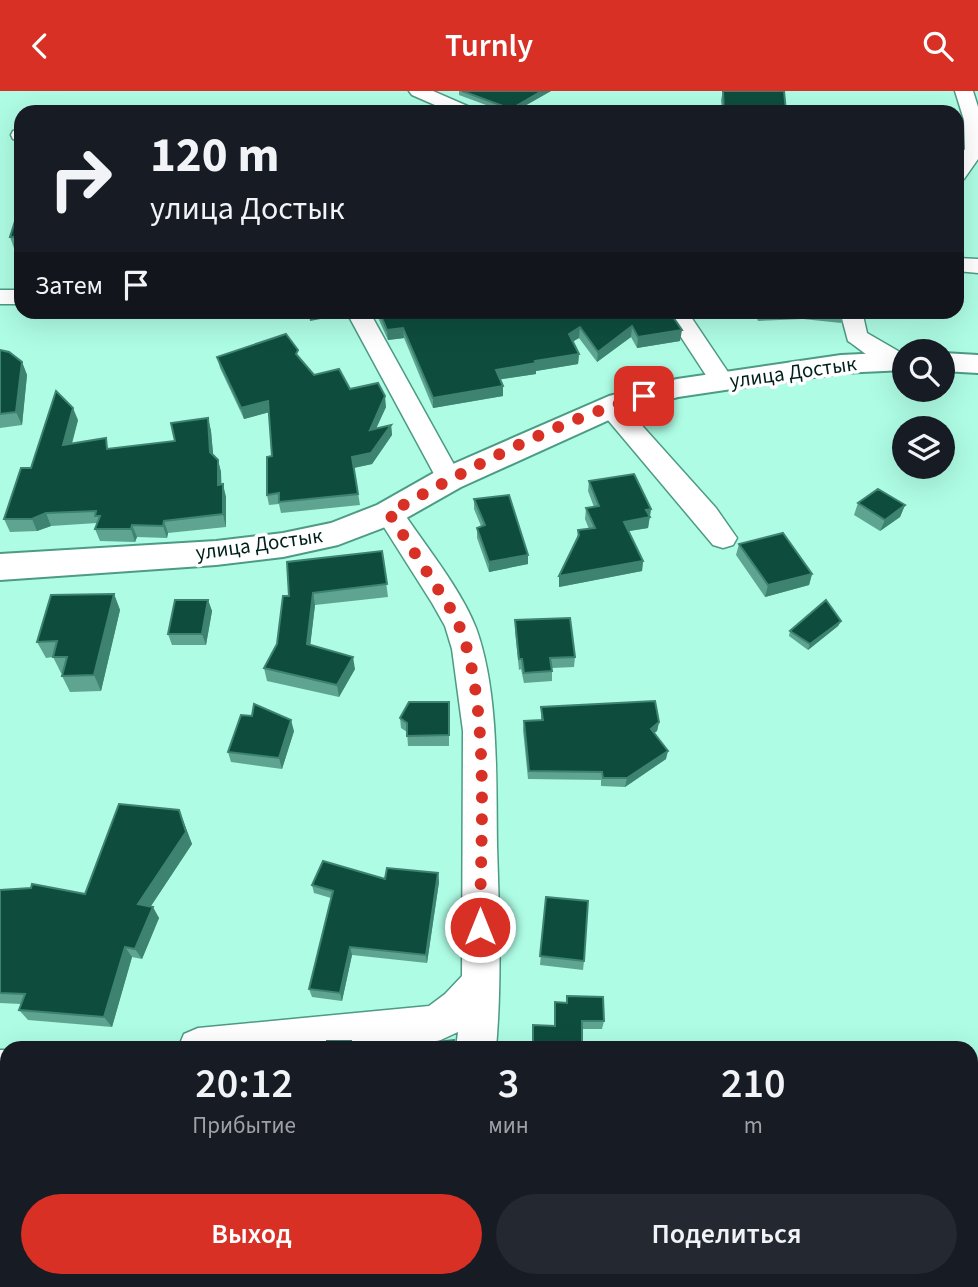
<!DOCTYPE html>
<html lang="ru">
<head>
<meta charset="utf-8">
<style>
  :root { --surface:#171b24; --page:#242831; --text:#f1f3f6; --muted:#9ea1a6; --accent:#d93025 }
  body { margin:0; font-family:"Source Sans 3",sans-serif; background:var(--page); color:var(--text); height:100vh; display:flex; flex-direction:column; font-size:26px; white-space:nowrap }
  * { box-sizing:border-box; margin:0 }
  p { font-size:23px; color:var(--muted) }
  .icon { flex:none; width:38px; height:38px; fill:none; stroke:currentColor; stroke-width:2; stroke-linecap:round; stroke-linejoin:round }
  .map { position:relative; flex:1; overflow:hidden }
  .side { position:absolute; left:0px; top:950px; width:978px; height:247px; display:flex; flex-direction:column; background:var(--surface); border-radius:21px 21px 0 0; box-shadow:0 7px 28px #0002 }
  .side>* { flex:none }
  .guide { position:absolute; left:14px; top:14px; width:950px; height:214px; border-radius:21px; box-shadow:0 7px 28px #0002; background:#171b24; color:var(--text); overflow:hidden }
  .buttons { position:absolute; left:892px; top:248px; display:grid; gap:14px }
  .buttons a { display:grid; place-items:center; width:63px; height:63px; border-radius:50%; background:var(--surface); box-shadow:0 7px 28px #0002; font-size:35px }
  .pin { position:absolute; display:grid; place-items:center; width:60px; height:60px; color:#fff; margin:-30px; border-radius:14px; box-shadow:0 4px 10px #0006 }
  .me { position:absolute; width:77px; margin:-38px; rotate:0deg; stroke-linejoin:round; filter:drop-shadow(0 0 5px #0008) }
  .turn { display:flex; align-items:center; gap:24px; height:147px; padding:0 21px; font-size:32px }
  .turn .icon { width:91px; height:91px; stroke-width:2.5 }
  .turn b { display:block; font-size:49px; line-height:60px }
  .then { display:flex; align-items:center; height:66px; padding:0 21px; background:#0003; gap:14px; font-size:26px }
  .eta { display:flex; justify-content:space-evenly; align-items:center; height:119px; text-align:center }
  .eta b { font-size:42px; font-weight:600; line-height:49px }
  .action { display:flex; gap:14px; margin-top:auto; padding:14px 21px }
  .action a { flex:1; height:80px; border-radius:42px; background:var(--accent); color:#fff; font-size:28px; font-weight:600; line-height:80px; text-align:center }
  .action a+a { background:var(--page); color:var(--text) }
  header { display:flex; justify-content:space-between; align-items:center; height:91px; padding:0 21px; background:var(--accent); color:#fff; font-size:32px; font-weight:600 }
  .map>svg:first-child { display:block }
  .lines { fill:none; stroke-linecap:round; stroke-linejoin:round }
  .minor-casing { stroke:#4d9a85; stroke-width:3 }
  .secondary-casing { stroke:#4d9a85; stroke-width:4 }
  .minor { fill:#fff; fill-rule:evenodd }
  .secondary { fill:#fff; fill-rule:evenodd }
  .wall { fill:#5ea491 }
  .shaded-wall { fill:#3e8270 }
  .building { fill:#0e4d3e; stroke:#3e8270; stroke-width:2 }
  .route { stroke:#d93025; stroke-width:12; stroke-dasharray:0 21.6 }
  .labels { text-anchor:middle; dominant-baseline:central; stroke-width:7; stroke-linejoin:round; paint-order:stroke }
  .street-label { font-size:21px; fill:#01221a; stroke:#fff }
</style>
</head>
<body>
<header><svg class="icon" aria-label="back" viewBox="0 0 24 24"><path d="M15 5l-7 7 7 7"/></svg>Turnly<svg class="icon" aria-label="search" viewBox="0 0 24 24"><circle cx="10" cy="10" r="6"/><path d="M15 15l6 6"/></svg></header>
<div class="map">
<svg width="978" height="1196" viewBox="0 0 978 1196">
  <rect width="100%" height="100%" fill="#aefce4"/>
  <g class="lines">
    <defs>
      <path id="minor" d="M409,0h24l39,17 3,4h-24l-39,-17z
        M955,0h18l5,16v52l-14,20 -7,2v-20l8,-12 -1,-29z
        M21,38v12l-8,-2 -2,-4 2,-4z
        M957,167l21,1v14l-21,-2z
        M0,199h21v14h-21z
        M346,220h23l93,168 -4,6 -9,3 -9,-3z
        M664,220h23l47,70 -3,5 -9,2 -9,-2z
        M840,220h22l5,22 38,22v12c-20,5 -42,-16 -57,-26z
        M611,308l9,2 96,107 21,30 -4,7 -10,3 -10,-3 -111,-132 -3,-6 3,-6z
        M389,413l10,2c24,37 61,81 77,122 23,63 20,150 21,217 2,68 5,135 -1,203h-40l2,-16 -26,12 -40,4h-214l6,-14 14,-6 231,-22 16,-12 17,-18 1,-245 -11,-82 -7,-23 -13,-23 -57,-90 4,-7z
        M0,959h7v40h-7z
        M428,1190h92l3,6h-96z"/>
      <path id="secondary" d="M905,261v18l-64,3 -163,24 -47,13 -170,77 -60,34 -63,24 -55,12 -67,8 -216,15v-26l216,-13 67,-8 48,-10 46,-18 60,-34 172,-75 68,-17 164,-24z
        M943,262l35,2v18l-35,-2z"/>
    </defs>
    <!-- minor casing -->
    <use href="#minor" class="minor-casing"/>
    <!-- secondary casing -->
    <use href="#secondary" class="secondary-casing"/>
    <!-- minor -->
    <use href="#minor" class="minor"/>
    <!-- secondary -->
    <use href="#secondary" class="secondary"/>
  </g>
  <!-- wall -->
  <path class="wall" d="M459,0h92l-37,21h-9l-46,-17z
    M723,0l63,21h-64l-1,-12z
    M21,124v36h-6l-5,-14z
    M375,220h294l11,30 -43,7 -6,-11 -34,25 -18,-24 -6,3 6,13 -1,10 -42,7v3l-36,5 3,17 -70,12 -29,-70 -16,2z
    M754,220h90l-3,12 -38,-4 -45,2z
    M0,259l22,12 5,13 -5,50 -22,3z
    M217,266l82,1 15,17 36,14 36,18 -10,21 15,-3 1,10 -20,29 -18,4 6,37 -79,8 -2,-9 -10,1 -2,-10 5,-39 -3,-44 -25,7 -24,-51z
    M208,327l3,13 2,23 5,6 3,12v13l5,12v30l-58,6 -1,5 -30,-1 -2,5 -35,-1 -5,-12 2,-6 -46,3 -14,5 -27,1 -6,-13 27,-51 47,-48 -6,24 38,5 65,-8z
    M589,390l62,28 -3,19 -19,3 14,30 -1,10 -83,16v-11l18,-36 1,-10 11,-1 -4,-10 1,-11 8,-1 -6,-16z
    M474,408l54,65 -39,8 -12,-34v-10l4,-2 -7,-17z
    M858,412l47,2 -5,12 -20,14 -26,-16z
    M739,453l73,30 -3,11 -44,12 -29,-42z
    M382,460l6,46 -73,8 -5,40 45,24 -16,28 -72,-16 -3,-13 13,-24 12,-48z
    M114,503l6,16 -19,81 -31,1 -8,-16 1,-3h-2l-8,-16 -7,1 -9,-16z
    M208,509l4,11 -6,34h-34l-4,-11z
    M515,529l60,37 -1,10 -22,1v13l-28,2 -3,-14 -2,1 -4,-39z
    M841,530l-3,5 -30,24 -19,-14 1,-5z
    M449,611v44h-41l-1,-14 -6,-4 -1,-10z
    M541,616l118,15 -2,9 -3,2 12,26 -41,28 -24,-1v-6l-73,-1 -5,-49 1,-9 17,-1z
    M294,640l-12,38 -51,-7 -3,-10z
    M179,719l13,34 -41,62 8,12 -17,41 -10,-2 -20,70 -84,-7 -9,-10 2,-6 -21,-1v-113l85,4z
    M438,782l1,9 -12,81 -75,-8 -10,46 -30,-4 -3,-8 22,-91 -17,-5 -2,-8 73,-6z
    M546,806l38,64 -1,9 -43,-5z
    M567,905l37,25 -2,8h-20v19h-50l1,-23 21,1 1,-24 11,1z
    M0,1031h7v57h-2l-5,25z
    M600,1190h94l-1,6h-69z"/>
  <!-- shaded-wall -->
  <path class="shaded-wall" d="M542,0h9l-37,21h-3v-3z
    M209,220h11l-10,4z
    M312,220h28l-3,5 -27,5 -1,-9z
    M632,235l-1,11 -34,25 1,-10z
    M580,236l-1,11 -10,6v-10z
    M403,237l1,10 -16,2 -1,-10z
    M682,239l-2,11 -43,7 1,-11z
    M579,263l-1,10 -42,7v3l-40,6v-10l39,-9z
    M22,271l5,13 -5,50 -6,-13z
    M503,295v10l-70,12v-10z
    M385,305l1,11 -15,33 -1,-10z
    M268,310l2,11 -26,7 -3,-11z
    M73,317l5,12 -10,37 -5,-12z
    M208,327l3,13 3,33 -4,-12z
    M391,334l1,10 -20,29 -19,4 -1,-11z
    M218,369l3,12 1,25 -4,-12z
    M223,393l3,13v30l-3,-13z
    M905,414l-5,12 -20,14 5,-11z
    M651,418l-3,19 -25,4 1,-10 22,-12z
    M46,422l5,13 -14,5 -5,-12z
    M164,430l4,12 -1,5 -4,-12z
    M132,434l5,12 -2,5 -4,-13z
    M528,464v9l-39,8v-10z
    M643,470l-1,10 -83,16v-11z
    M812,483l-3,11 -44,12 3,-12z
    M313,502l2,12 -6,51 -2,-12z
    M114,503l6,16 -19,81 -7,-16z
    M208,509l4,11 -6,34 -4,-11z
    M841,530l-3,5 -30,24 2,-6z
    M353,566l2,12 -16,28 -2,-12z
    M291,629l3,11 -12,38 -3,-11z
    M659,631l-2,9 -8,6 2,-8z
    M668,660l-2,8 -41,28 2,-9z
    M179,719l13,34 -47,71 -7,-11z
    M438,782l1,9 -12,81 -1,-8z
    M153,816l6,11 -17,41 -7,-10z
    M125,856l7,10 -20,70 -8,-10z
    M350,856l2,8 -10,46 -2,-8z
    M0,1084l5,4 -5,25z
    M377,1190h4l-1,6h-4z"/>
  <!-- building -->
  <path class="building" d="M462,0h80l-31,18z
    M723,0h61l2,21h-62z
    M17,124h4v22h-11z
    M379,220h290l13,19 -44,7 -6,-11 -34,26 -18,-25 -11,7 10,20 -44,7 1,2 -40,7 7,16 -70,12 -30,-70 -16,2z
    M286,243l12,16 -2,4 18,21 25,-6 11,20 28,-6 7,13 -15,34 21,-5 -20,28 -19,4 6,37 -79,8v-9l-12,2v-38l5,-1 -4,-55 -27,7 -24,-51z
    M0,259l9,2 13,10 -6,50 -16,2z
    M56,300l17,17 -10,37 43,-7 1,11 68,-8 -4,-18 37,-5 2,34 8,8v25l5,-1v30l-59,7 -1,5 -31,-1 -1,4h-36l5,-13h-5l1,-5 -50,2 -14,6h-28l17,-51h10z
    M634,383l17,35 -5,1 4,7 -26,5 19,39 -84,15 20,-41 -1,-5 17,-2 -9,-20 13,-2 -10,-25z
    M878,398l27,16 -20,15 -27,-17z
    M509,404l19,60 -39,7 -12,-34 8,-3 -11,-26z
    M783,442l29,41 -44,11 -29,-41z
    M382,460l5,33 -74,9 -6,51 46,13 -16,28 -73,-17 13,-24 6,-48h6l-2,-34z
    M114,503l-20,81 -32,1 5,-19h-14l4,-16 -20,1 14,-47z
    M175,509h33l-6,34h-34z
    M826,509l15,21 -31,23 -20,-13z
    M570,527l5,39 -25,1 2,13 -28,2 -2,-14h-3l-4,-39z
    M655,610l4,21 -8,7 17,22 -41,27h-24l-1,-6 -73,-1 -5,-50 19,-1 -2,-13z
    M409,611h40v33l-42,1v-13l-7,-5z
    M254,613l37,16 -12,38 -51,-6 13,-37 11,1z
    M119,713l60,6 7,22 -48,72 15,3 -18,42 -10,-2 -21,70 -85,-7 6,-16 -25,-1v-103l31,-2 1,-4 53,10z
    M323,770l62,18 2,-11 51,5 -12,82 -76,-8 -10,46 -31,-4 24,-98 -21,-6z
    M546,806l42,4 -4,60 -44,-5z
    M567,905l36,1 1,24h-22v27h-49v-23l22,1v-24l12,1z
    M454,949v8h-46v-3z
    M327,950h24v7h-24z
    M0,1031h7v50l-7,1z
    M150,1190h227l-1,6h-227z
    M621,1190h73l-1,6h-54z"/>
  <g class="lines">
    <!-- route -->
    <path class="route" d="M480,836c0,-85 13,-243 -28,-316l-63,-98c77,-43 170,-93 255,-117"/>
  </g>
  <g class="labels">
    <!-- street labels -->
    <g class="street-label">
      <text transform="translate(793 281) rotate(-8)">улица Достык</text>
      <text transform="translate(259 453) rotate(-8)">улица Достык</text>
    </g>
  </g>
</svg>
<div class="buttons">
<a><svg class="icon" aria-label="search" viewBox="0 0 24 24"><circle cx="10" cy="10" r="6"/><path d="M15 15l6 6"/></svg></a>
<a><svg class="icon" aria-label="layers" viewBox="0 0 24 24"><path d="M12 4l9 5-9 5-9-5zM3 14l9 5 9-5"/></svg></a>
</div>
<div class="pin" style="left:644px;top:305px;background:#d93025"><svg class="icon" aria-label="arrive" viewBox="0 0 24 24"><path d="M6 21V4h12l-3 4 3 4H6"/></svg></div>
<svg class="me" style="left:480px;top:836px" viewBox="-20 -20 40 40"><circle r="17" fill="#d93025" stroke="#fff" stroke-width="3"/><path d="M0-11L8 9 0 5-8 9z" fill="#fff"/></svg>
<div class="guide">
<div class="turn"><svg class="icon" aria-label="right" viewBox="0 0 24 24"><path d="M7 20v-9h11M14 6l5 5-5 5"/></svg><div><b>120 m</b>улица Достык</div></div>
<div class="then">Затем<svg class="icon" aria-label="arrive" viewBox="0 0 24 24"><path d="M6 21V4h12l-3 4 3 4H6"/></svg></div>
</div>
<section class="side">
<div class="eta">
<div><b>20:12</b><p>Прибытие</p></div>
<div><b>3</b><p>мин</p></div>
<div><b>210</b><p>m</p></div>
</div>
<div class="action"><a>Выход</a><a>Поделиться</a></div>
</section>
</div>
</body>
</html>
